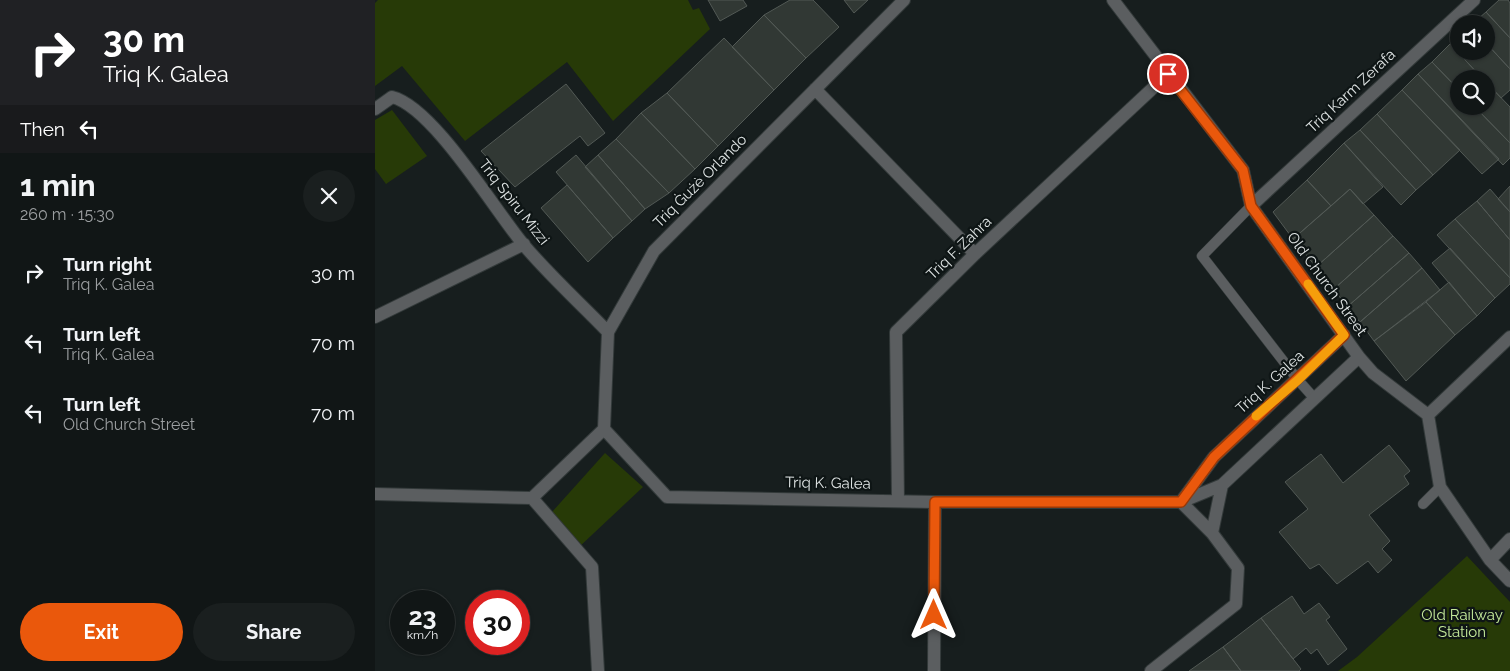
<!DOCTYPE html>
<html lang="en">
<head>
<meta charset="utf-8">
<style>
  :root { --surface:#111616; --page:#1a1f1f; --text:#f1f3f6; --muted:#9c9fa1; --line:#303535; --accent:#ea580c }
  body { margin:0; font-family:Raleway,sans-serif; background:var(--page); color:var(--text); height:100vh; display:flex; flex-direction:column; font-size:19px; white-space:nowrap }
  * { box-sizing:border-box; margin:0 }
  p { font-size:16px; color:var(--muted) }
  .icon { flex:none; width:28px; height:28px; fill:none; stroke:currentColor; stroke-width:2; stroke-linecap:round; stroke-linejoin:round }
  .map { position:relative; flex:1; overflow:hidden }
  .drawer { display:flex; flex-direction:column; background:var(--surface); width:375px }
  .drawer>* { flex:none }
  .top-card { background:#202124; color:#fff; overflow:hidden }
  .controls { position:absolute; left:1075px; top:15px; display:grid; gap:10px }
  .controls a { display:grid; place-items:center; width:45px; height:45px; border-radius:50%; background:var(--surface); box-shadow:0 1px 4px #0004,0 0 0 1px var(--line); font-size:25px }
  .speed { position:absolute; left:15px; top:590px; display:flex; gap:10px; font-size:25px; font-weight:700; text-align:center }
  .speed>* { display:grid; place-content:center; width:65px; height:65px; border-radius:50%; background:var(--surface); box-shadow:0 1px 4px #0004,0 0 0 1px var(--line); line-height:1 }
  .speed small { font-size:12px; font-weight:400 }
  .speed .limit { border:8px solid #d22; background:#fff; color:#111 }
  .pin { position:absolute; display:grid; place-items:center; width:42px; height:42px; color:#fff; margin:-21px; border:2px solid #fff; border-radius:50%; box-shadow:0 1px 5px #0007 }
  .me { position:absolute; width:55px; margin:-28px; rotate:0deg; stroke-linejoin:round; filter:drop-shadow(0 0 4px #0008) }
  .turn { display:flex; align-items:center; gap:18px; height:105px; padding:0 20px; font-size:22px }
  .turn .icon { width:65px; height:65px; stroke-width:2.5 }
  .turn b { display:block; font-size:35px; line-height:42px }
  .then { display:flex; align-items:center; height:48px; padding:0 20px; background:#0003; gap:10px; font-size:19px }
  .round { display:grid; place-items:center; flex:none; width:52px; height:52px; border-radius:26px; background:var(--page) }
  .summary { display:flex; align-items:center; justify-content:space-between; height:85px; padding:0 20px }
  h1 { font-size:30px; font-weight:700; line-height:38px }
  .action { display:flex; gap:10px; margin-top:auto; padding:10px 20px }
  .action a { flex:1; height:58px; border-radius:30px; background:var(--accent); color:#fff; font-size:20px; font-weight:700; line-height:58px; text-align:center }
  .action a+a { background:var(--page); color:var(--text) }
  ul { padding:0; list-style:none }
  li { display:flex; align-items:center; gap:15px; height:70px; padding:0 20px }
  li div { flex:1 }
  li b { display:block; font-size:19px }
  li em { font-style:normal }
  main { display:flex; flex:1; min-height:0 }
  .map>svg:first-child { display:block }
  .green { fill:#273a07 }
  .building { fill:#313834; stroke:#525955 }
  .lines { fill:none; stroke-linecap:round; stroke-linejoin:round }
  .service-casing { stroke:#333a3a; stroke-width:11 }
  .minor-casing { stroke:#333a3a; stroke-width:14 }
  .service { stroke:#5b5e60; stroke-width:10 }
  .minor { stroke:#5b5e60; stroke-width:12 }
  .route-casing { stroke:#983908; stroke-width:12 }
  .route { stroke:#ea580c; stroke-width:9 }
  .slow { stroke:#f59e0b; stroke-width:9 }
  .labels { text-anchor:middle; dominant-baseline:central; stroke-width:4.5; stroke-linejoin:round; paint-order:stroke }
  .street-label { font-size:15px; fill:#dfe4e4; stroke:#0e1515 }
  .park-label { font-size:15px; fill:#c5ea9a; stroke:#0e1515 }
</style>
</head>
<body>
<main>
<section class="drawer">
<div class="top-card">
<div class="turn"><svg class="icon" aria-label="right" viewBox="0 0 24 24"><path d="M7 20v-9h11M14 6l5 5-5 5"/></svg><div><b>30 m</b>Triq K. Galea</div></div>
<div class="then">Then<svg class="icon" aria-label="left" viewBox="0 0 24 24"><path d="M17 20v-9H6M10 6l-5 5 5 5"/></svg></div>
</div>
<div class="summary"><div><h1>1 min</h1><p>260 m · 15:30</p></div><a class="round"><svg class="icon" aria-label="close" viewBox="0 0 24 24"><path d="M6 6l12 12M18 6L6 18"/></svg></a></div>
<ul>
<li><svg class="icon" aria-label="right" viewBox="0 0 24 24"><path d="M7 20v-9h11M14 6l5 5-5 5"/></svg><div><b>Turn right</b><p>Triq K. Galea</p></div><em>30 m</em></li>
<li><svg class="icon" aria-label="left" viewBox="0 0 24 24"><path d="M17 20v-9H6M10 6l-5 5 5 5"/></svg><div><b>Turn left</b><p>Triq K. Galea</p></div><em>70 m</em></li>
<li><svg class="icon" aria-label="left" viewBox="0 0 24 24"><path d="M17 20v-9H6M10 6l-5 5 5 5"/></svg><div><b>Turn left</b><p>Old Church Street</p></div><em>70 m</em></li>
</ul>
<div class="action"><a>Exit</a><a>Share</a></div>
</section>
<div class="map">
<svg width="1135" height="671" viewBox="0 0 1135 671">
  <rect width="100%" height="100%" fill="#171e1e"/>
  <!-- green -->
  <path class="green" d="M3,0h310l5,10 6,-2 11,21 -97,92 -46,-59 -102,79 -63,-75 -27,20v-83z
    M17,110l35,46 -41,28 -11,-15v-49z
    M230,453l38,34 -65,61 -26,-36z
    M1092,556l43,46v69h-172l19,-14z"/>
  <!-- building -->
  <path class="building" d="M333,0h35l4,6 -27,15z
    M415,0h23l26,27 -33,31 -42,-43z
    M469,0h24l-14,13z
    M1124,0h9l2,3v35l-24,-26z
    M1111,12l24,26v31l-24,-26v-19h-14z
    M389,15l42,43 -32,32 -42,-43z
    M1084,36v15h27v-8l24,26v21l-9,8 -15,-16v-3h-3l-33,-35z
    M349,38l50,52 -56,56 -51,-53z
    M1075,44l33,35h-24v11l-27,-28z
    M1057,62l27,28v16h15l36,37v15l-7,7 -85,-91z
    M1043,74l81,85 -17,15 -80,-84z
    M1111,82l24,25v36l-36,-37h12z
    M191,84l39,49 -17,13 -8,-10 -65,51 -34,-36z
    M1027,90l58,60 -27,25 -56,-61z
    M292,93l51,53 -23,23 -54,-56z
    M266,113l54,56 -26,24 -53,-54z
    M1002,114l56,61 -17,15 -56,-60z
    M985,130l56,60 -15,15 -57,-62z
    M241,139l53,54 -24,16 -47,-54z
    M969,143l39,44 -20,17 -13,-15 -19,17 -24,-26z
    M201,155l56,66 -19,17 -57,-66z
    M223,155l47,54 -13,12 -47,-54z
    M932,180l24,26 -38,33 -20,-27z
    M192,185l46,53 -25,24 -47,-54z
    M1135,186v26l-12,-13z
    M975,189l24,26 -58,52 -23,-28z
    M1115,189l20,23v28l-33,-39z
    M1102,201l33,39v38l-55,-59z
    M999,215l19,21 -59,53 -18,-22z
    M1080,219l55,59v6l-15,14 -58,-63z
    M1018,236l16,17 -62,54 -13,-18z
    M1075,248l45,50 -18,18 -45,-53z
    M1034,253l13,15 -62,54 -13,-15z
    M1047,268l18,22 -66,51 -14,-19z
    M1074,282l28,34 -22,19 -29,-33z
    M1051,302l29,33 -49,46 -32,-40z
    M1014,445l21,26 -6,5 5,8 -40,31 21,26 -8,8 10,11 -14,13 -10,-12 -31,23 -18,-20 -9,5 -31,-37 29,-23 -23,-27 36,-28 22,29z
    M917,596l12,18 15,-11 11,14 -4,3 21,29 -19,16 -11,-16 -6,5 -5,-6 -13,11 -32,-41z
    M886,618l40,51 -2,2h-58l-18,-24z
    M848,647l18,24h-52z"/>
  <g class="lines">
    <defs>
      <path id="service" d="M876,206l-49,50 96,124 17,19
        M1048,504l17,-17"/>
      <path id="minor" d="M738,0l130,170 8,36 108,151 14,16 55,42 12,72 50,73 20,21
        M440,89l160,165
        M0,109l17,-12c41,10 102,112 131,147 26,31 57,59 85,88
        M876,206l223,-206
        M0,317l149,-73
        M1053,415l82,-78
        M229,429l4,-97 46,-81 250,-251
        M0,494l157,4 72,-69 63,68 268,5h246l41,-17 137,-128
        M157,498l60,69 6,104
        M523,501l-2,-169 79,-78 193,-180
        M806,502l33,-45 130,-122
        M837,533l10,-48
        M1115,560l20,-21
        M559,671l1,-169
        M776,671l85,-67 2,-36 -26,-35 -31,-31"/>
    </defs>
    <!-- service casing -->
    <use href="#service" class="service-casing"/>
    <!-- minor casing -->
    <use href="#minor" class="minor-casing"/>
    <!-- service -->
    <use href="#service" class="service"/>
    <!-- minor -->
    <use href="#minor" class="minor"/>
  </g>
  <g class="lines">
    <defs>
      <path id="route" d="M559,615l1,-113h246l33,-45 130,-122 -93,-129 -8,-36 -75,-96"/>
    </defs>
    <!-- route casing -->
    <use href="#route" class="route-casing"/>
    <!-- route -->
    <use href="#route" class="route"/>
    <!-- slow -->
    <path class="slow" d="M881,416l42,-36 46,-45 -36,-51"/>
  </g>
  <g class="labels">
    <!-- street labels -->
    <g class="street-label">
      <text transform="translate(976 91) rotate(-43)">Triq Karm Zerafa</text>
      <text transform="translate(325 181) rotate(-45)">Triq Ġużè Orlando</text>
      <text transform="translate(139 202) rotate(52)">Triq Spiru Mizzi</text>
      <text transform="translate(584 248) rotate(-44)">Triq F. Zahra</text>
      <text transform="translate(952 284) rotate(54)">Old Church Street</text>
      <text transform="translate(895 382) rotate(-42)">Triq K. Galea</text>
      <text transform="translate(453 483) rotate(1)">Triq K. Galea</text>
    </g>
    <!-- park labels -->
    <g class="park-label">
      <text x="1087" y="615">Old Railway<tspan x="1087" dy="17">Station</tspan></text>
    </g>
  </g>
</svg>
<div class="controls">
<a><svg class="icon" aria-label="sound" viewBox="0 0 24 24"><path d="M4 9h4l5-4v14l-5-4H4zM17 9q2 3 0 6"/></svg></a>
<a><svg class="icon" aria-label="search" viewBox="0 0 24 24"><circle cx="10" cy="10" r="6"/><path d="M15 15l6 6"/></svg></a>
</div>
<div class="speed"><div>23<small>km/h</small></div><div class="limit">30</div></div>
<div class="pin" style="left:793px;top:74px;background:#d93025"><svg class="icon" aria-label="arrive" viewBox="0 0 24 24"><path d="M6 21V4h12l-3 4 3 4H6"/></svg></div>
<svg class="me" style="left:559px;top:615px" viewBox="-20 -20 40 40"><path d="M0-17L14 15 0 8-14 15z" fill="#ea580c" stroke="#fff" stroke-width="4"/></svg>
</div>
</main>
</body>
</html>
